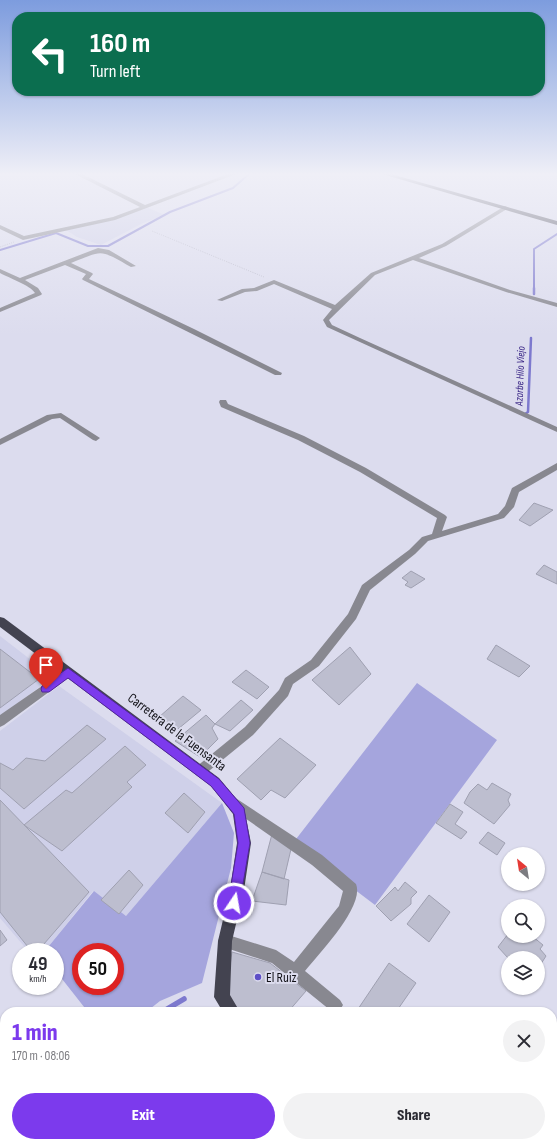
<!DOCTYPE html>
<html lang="en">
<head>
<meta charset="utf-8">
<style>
  :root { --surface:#fff; --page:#f2f2f3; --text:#2b2b33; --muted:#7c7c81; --accent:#7c3aed }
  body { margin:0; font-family:"Sofia Sans Condensed",sans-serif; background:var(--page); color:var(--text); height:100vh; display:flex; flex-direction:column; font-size:15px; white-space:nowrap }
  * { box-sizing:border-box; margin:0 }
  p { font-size:13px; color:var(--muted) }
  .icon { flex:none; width:22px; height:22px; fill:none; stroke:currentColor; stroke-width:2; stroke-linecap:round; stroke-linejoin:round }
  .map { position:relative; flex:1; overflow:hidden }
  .side { position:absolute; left:0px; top:1007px; width:557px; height:140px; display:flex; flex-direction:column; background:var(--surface); border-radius:16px 16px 0 0; box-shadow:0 1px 3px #0004 }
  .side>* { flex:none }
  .guide { position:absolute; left:12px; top:12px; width:533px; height:84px; border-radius:16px; box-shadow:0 1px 3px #0004; background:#0b6e4f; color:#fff; overflow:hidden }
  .needle { width:26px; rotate:330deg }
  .buttons { position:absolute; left:501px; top:847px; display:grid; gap:8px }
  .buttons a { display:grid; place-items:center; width:44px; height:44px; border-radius:50%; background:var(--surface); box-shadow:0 1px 3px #0004; font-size:20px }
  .speed { position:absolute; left:12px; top:943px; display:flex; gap:8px; font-size:20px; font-weight:700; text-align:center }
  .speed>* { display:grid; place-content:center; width:52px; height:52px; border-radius:50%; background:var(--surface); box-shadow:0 1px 3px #0004; line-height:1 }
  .speed small { font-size:10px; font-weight:400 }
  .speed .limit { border:6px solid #d22; background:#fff; color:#111 }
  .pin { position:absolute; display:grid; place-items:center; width:34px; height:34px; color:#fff; margin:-41px -17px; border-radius:50% 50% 50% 0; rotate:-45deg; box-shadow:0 0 4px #0007 }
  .pin .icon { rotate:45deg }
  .me { position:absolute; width:44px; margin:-22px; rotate:12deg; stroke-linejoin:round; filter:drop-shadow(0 0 3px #0008) }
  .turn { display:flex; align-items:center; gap:14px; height:84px; padding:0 12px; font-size:18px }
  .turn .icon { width:52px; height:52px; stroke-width:2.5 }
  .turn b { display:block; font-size:28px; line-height:34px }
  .round { display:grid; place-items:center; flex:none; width:42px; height:42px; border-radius:21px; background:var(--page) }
  .summary { display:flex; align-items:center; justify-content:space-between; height:68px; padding:0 12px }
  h1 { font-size:24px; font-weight:800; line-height:30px; color:var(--accent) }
  .cta { display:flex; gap:8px; margin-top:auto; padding:8px 12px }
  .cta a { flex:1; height:46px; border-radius:24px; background:var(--accent); color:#fff; font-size:16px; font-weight:800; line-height:46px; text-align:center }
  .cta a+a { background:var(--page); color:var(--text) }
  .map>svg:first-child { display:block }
  .built { fill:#cfd0e9 }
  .green { fill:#a5a5dd; fill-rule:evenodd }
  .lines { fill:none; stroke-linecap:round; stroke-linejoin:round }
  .stream-far2 { stroke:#7d79ce; stroke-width:2 }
  .stream-far1 { stroke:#7d79ce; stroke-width:2.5 }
  .stream { stroke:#7d79ce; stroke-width:5.5 }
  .building { fill:#bdbecf; stroke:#9fa0b1 }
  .path-far1 { stroke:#9d9dab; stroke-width:1; stroke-dasharray:0.5 1.5; stroke-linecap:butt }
  .path { stroke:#9d9dab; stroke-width:3; stroke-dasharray:1.5 4.5; stroke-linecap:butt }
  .minor { fill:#888890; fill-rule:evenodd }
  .major { fill:#434350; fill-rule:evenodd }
  .route { fill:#7c3aed; stroke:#51269a }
  .poi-dot { fill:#5e4fc7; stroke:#dcdcee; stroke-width:1.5 }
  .labels { text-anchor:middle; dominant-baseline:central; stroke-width:4; stroke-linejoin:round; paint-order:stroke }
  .far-water-label { font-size:11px; font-style:italic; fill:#321d81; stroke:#dcdcee }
  .near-street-label { font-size:14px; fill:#121218; stroke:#dcdcee }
  .near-poi-label { font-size:14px; fill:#121218; stroke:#dcdcee; text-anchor:start }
</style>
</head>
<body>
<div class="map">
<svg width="557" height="1147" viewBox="0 0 557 1147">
  <rect width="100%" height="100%" fill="#dcdcee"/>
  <!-- built -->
  <path class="built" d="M146,207l19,8 -22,8 -42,22 -24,-8 -11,-7 50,-11z
    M0,636l53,41 -53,39z
    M59,686l163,117 -96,113 -33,-25 -49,61h-15l-29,-34v-187z"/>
  <!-- green -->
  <path class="green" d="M417,683l80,57 -122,165 -82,-62z
    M222,803l12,30 -3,35 -29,115 -42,18 -14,11h-58l-33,-42v-18h-11l50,-61 32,25zM81,952h34v34h-34z"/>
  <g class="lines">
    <!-- stream-far2 -->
    <path class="stream-far2" d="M0,250l56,-17 32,13h20l62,-34 63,-24 16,-14
      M534,289v-40l23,-15"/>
    <!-- stream-far1 -->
    <path class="stream-far1" d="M534,288v6
      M525,414l3,-2 3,-74"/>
    <!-- stream -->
    <path class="stream" d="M162,1012l22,-13
      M77,1147l3,-5
      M550,1147l7,-5"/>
  </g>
  <!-- building -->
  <path class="building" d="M534,503l19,7 -23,16 -11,-6z
    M544,565l13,7v12l-21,-10z
    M411,571l14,8 -14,9 -6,-3 3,-3 -6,-4z
    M496,645l34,21 -11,11 -32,-18z
    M350,647l21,27 -32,31 -27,-25z
    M0,649l39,30 -39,29z
    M246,670l23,17 -12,12 -25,-17z
    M183,696l18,14 -23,19 -19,-12z
    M241,700l12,10 -23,21 -15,-7z
    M206,715l9,9 -3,4 6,11 -18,18 -25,-16z
    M87,725l19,14 -82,70 -24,-21v-25l13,7 13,-12 19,3z
    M280,738l36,27 -31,33 -14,-8 -10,10 -24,-21z
    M125,746l21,19 -19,17 5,5 -70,64 -38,-26 42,-35 6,3z
    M492,783l19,11 -3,6 2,5 -16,19 -30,-21 6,-11 8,-8 9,6z
    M184,793l21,19 -17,21 -23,-20z
    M0,800l89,92 -52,60h-5l-32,-40z
    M450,804l13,8 -8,12 12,8 -6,7 -25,-16z
    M488,832l17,11 -8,12 -18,-12z
    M272,834l19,15 -7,30 -22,-7z
    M129,870l14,15 -24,29 -18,-14z
    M262,872l27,8 -3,25 -34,-4z
    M405,882l12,10 -6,6v6l-20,17 -15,-15 19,-19 3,4z
    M429,895l21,17 -21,30 -22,-18z
    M0,930l7,10 -7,6z
    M508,934v2h24l11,9 -3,4 6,7 -7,11 4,5 -5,7v-21h-30l-10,-11z
    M232,952l38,11 36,28 -18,21h-48l-14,-18z
    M389,963l27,20 -20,29h-40z"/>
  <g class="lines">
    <!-- path-far1 -->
    <path class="path-far1" d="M152,231l112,46
      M0,247l14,-5"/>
    <!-- path -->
    <path class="path" d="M238,1147l4,-5"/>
    <!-- minor -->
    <path class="minor" d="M75,174h7l63,31 83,-31h8l-121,46 -92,20 -23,-11v-4l24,11 89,-19 27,-10z
      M505,206l2,1v2l-61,37 -27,12 91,32 47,13v4l-51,-15 -93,-32 -38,15 -46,45 3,5 28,13 197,89v5l-230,-105 -4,-7 9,-11 -58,-25 -17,7 -12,1 -23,9 -5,-1 25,-11 12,-1 20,-8 61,25 36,-32 71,-29z
      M98,248l11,2 27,16 -5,1c-32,-18 -27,-17 -60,-4l21,10 1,1 -4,5 105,50 88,44 -1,2h-6l-192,-95 -1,-1 4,-5 -21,-9 -40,15 13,8 4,6 -1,1 -41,17v-4l35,-15c-5,-8 -26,-15 -35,-20v-4l20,9z
      M220,400h6l2,4 76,32 62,32 79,47 2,2 -5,14 56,-17 7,-8 7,-18 45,-25v7l-38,22 -5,15 -10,11 -76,23 -13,13 -45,36 -14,29 -37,47 -26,18 -5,12 -35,39 -49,40 -4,1 -4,-1 -2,-4 2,-4 49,-40 34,-37 6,-12 26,-18 37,-46 14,-29 47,-35 13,-13 10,-3 5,-16 -77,-46 -62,-32 -77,-33 -2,-5z
      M61,413l39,25 -4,3 -3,-1 -33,-22 -8,1 -52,26v-6l47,-24z
      M68,668l4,1 2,3 -2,3 -68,50 -4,2v-12z
      M234,797l88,58 34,29c9,22 -37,70 -51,87l35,29 3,5 -3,5 -4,2 -6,-2 -58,-47 -52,-17 -2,-5 2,-5 5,-2 51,16 18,12 45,-56 4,-15 -31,-26 -83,-58 -1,-4 1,-4z"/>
    <!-- major -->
    <path class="major" d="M382,174h9l166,47v4z
      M0,617l4,1 215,160 25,30 7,35 -7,47 -12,51 -2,54 10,17h-17l-9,-15 4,-56 12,-51 7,-47 -4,-29 -22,-28 -211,-159z
      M345,1142h19l2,5h-19z"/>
  </g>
  <!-- sky -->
  <linearGradient id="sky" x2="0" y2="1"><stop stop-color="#7d9cde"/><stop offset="0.52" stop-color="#efeff7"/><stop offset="1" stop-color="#efeff7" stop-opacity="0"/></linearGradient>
  <rect width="557" height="335" fill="url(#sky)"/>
  <!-- route -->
  <path class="route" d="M68,668l151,111 25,29 6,35 -11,64 -5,2 -4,-2 -2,-4 10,-60 -4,-29 -23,-28 -143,-108 -19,14h-7l-1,-3 1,-3z"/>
  <!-- markers -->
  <circle class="poi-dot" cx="258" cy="977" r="4"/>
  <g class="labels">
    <!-- far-water labels -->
    <g class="far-water-label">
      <text transform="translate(520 376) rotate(-88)">Azarbe Hilo Viejo</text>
    </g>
    <!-- near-street labels -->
    <g class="near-street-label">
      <text transform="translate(177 732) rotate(37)">Carretera de la Fuensanta</text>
    </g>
    <!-- near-poi labels -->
    <g class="near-poi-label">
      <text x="266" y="977">El Ruiz</text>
    </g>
  </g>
</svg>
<div class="buttons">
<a><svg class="needle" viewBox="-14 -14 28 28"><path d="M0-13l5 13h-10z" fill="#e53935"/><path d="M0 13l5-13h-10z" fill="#7c7c81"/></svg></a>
<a><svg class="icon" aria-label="search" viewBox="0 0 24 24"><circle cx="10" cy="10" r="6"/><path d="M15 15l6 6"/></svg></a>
<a><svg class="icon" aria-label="layers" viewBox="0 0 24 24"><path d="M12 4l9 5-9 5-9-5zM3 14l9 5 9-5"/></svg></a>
</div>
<div class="speed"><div>49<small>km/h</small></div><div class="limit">50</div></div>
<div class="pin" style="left:46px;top:689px;background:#d93025"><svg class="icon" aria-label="arrive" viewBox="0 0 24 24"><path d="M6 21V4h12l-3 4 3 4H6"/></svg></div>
<svg class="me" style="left:234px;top:903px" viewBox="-20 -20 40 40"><circle r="17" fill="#7c3aed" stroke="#fff" stroke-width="3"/><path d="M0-11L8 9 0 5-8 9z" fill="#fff"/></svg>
<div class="guide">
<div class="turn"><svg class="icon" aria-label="left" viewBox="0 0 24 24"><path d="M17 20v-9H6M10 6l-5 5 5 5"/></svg><div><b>160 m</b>Turn left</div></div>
</div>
<section class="side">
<div class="summary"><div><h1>1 min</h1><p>170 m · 08:06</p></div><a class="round"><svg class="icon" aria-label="close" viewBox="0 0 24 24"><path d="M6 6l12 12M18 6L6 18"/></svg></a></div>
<div class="cta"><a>Exit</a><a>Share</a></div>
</section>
</div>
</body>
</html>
